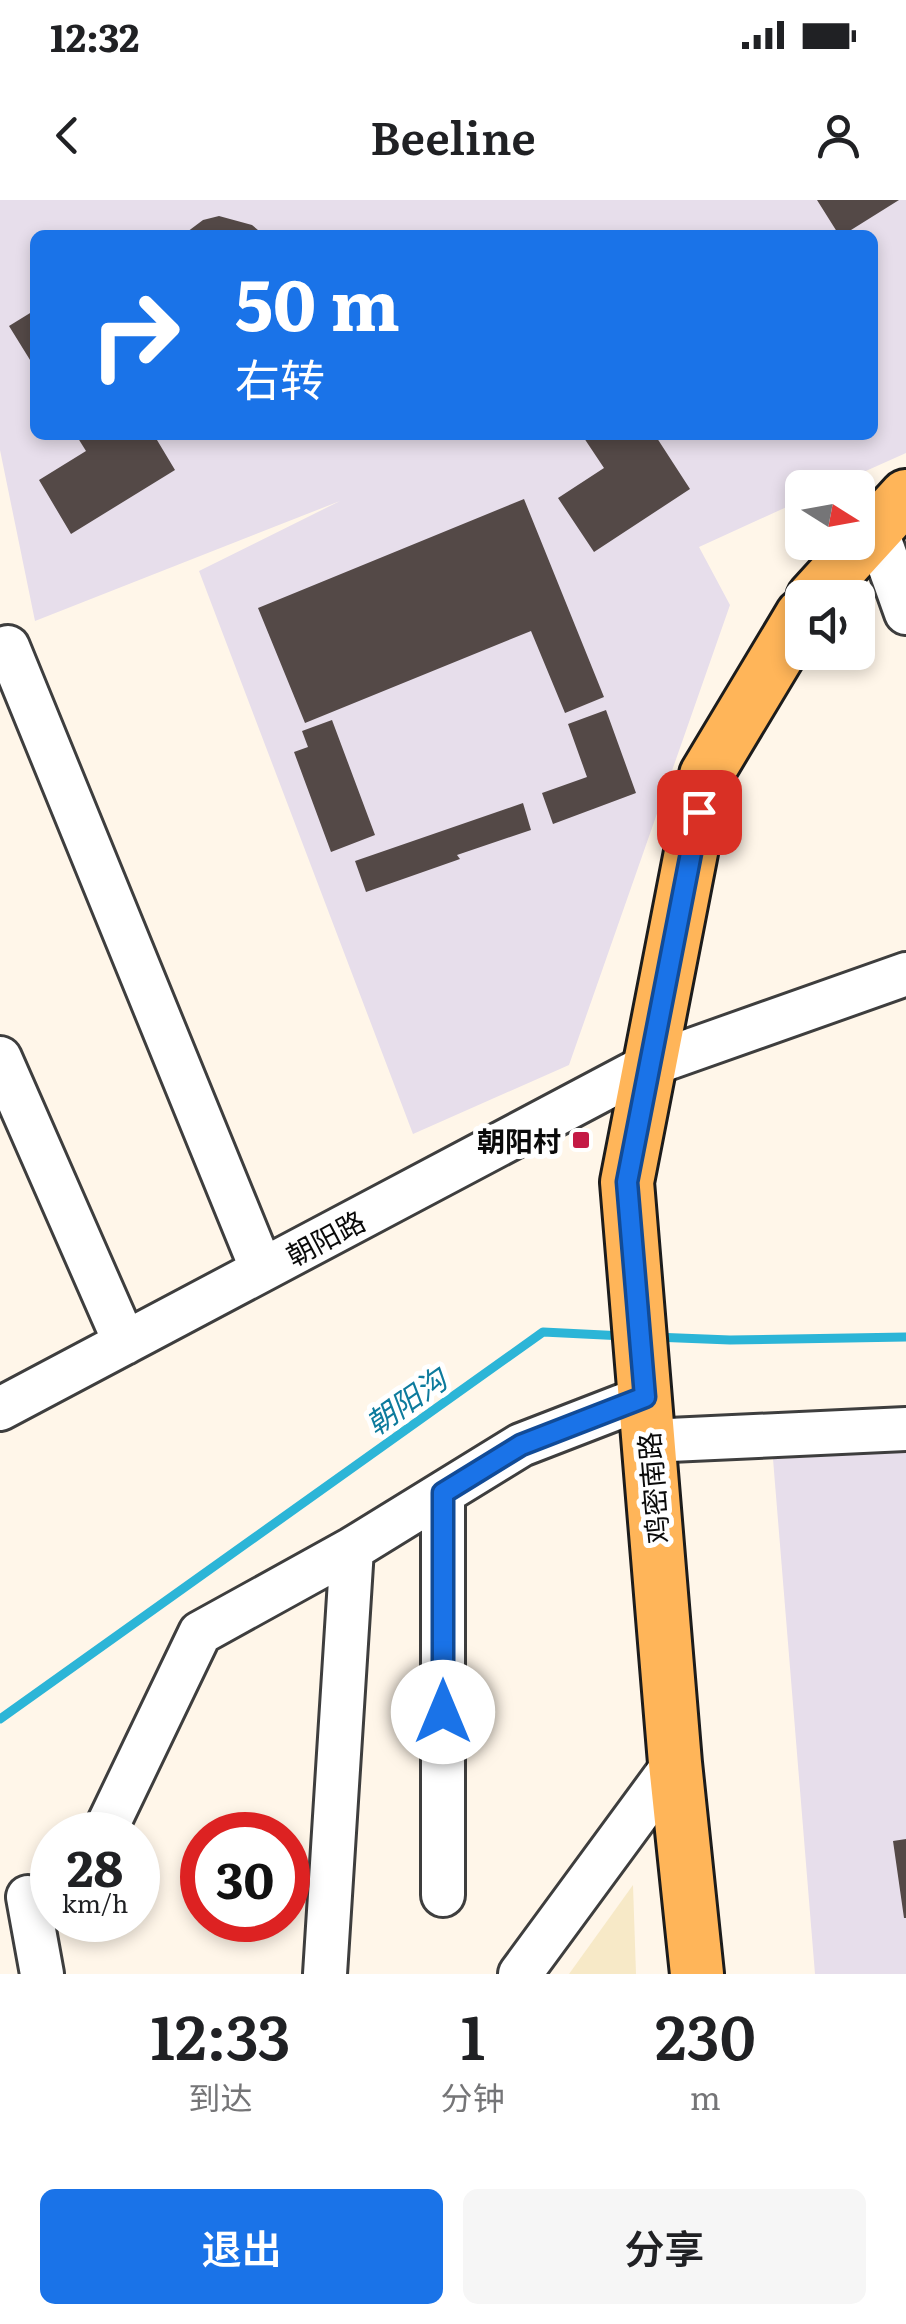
<!DOCTYPE html>
<html lang="zh">
<head>
<meta charset="utf-8">
<style>
  :root { --surface:#fff; --page:#f6f6f6; --text:#202124; --muted:#757577; --accent:#1a73e8 }
  body { margin:0; font-family:Literata,"Noto Sans SC",serif; background:var(--page); color:var(--text); height:100vh; display:flex; flex-direction:column; font-size:38px; white-space:nowrap }
  * { box-sizing:border-box; margin:0 }
  p { font-size:32px; color:var(--muted) }
  .icon { flex:none; width:55px; height:55px; fill:none; stroke:currentColor; stroke-width:2; stroke-linecap:round; stroke-linejoin:round }
  .map { position:relative; height:1774px; overflow:hidden }
  .sheet { display:flex; flex-direction:column; background:var(--surface); flex:1 }
  .sheet>* { flex:none }
  .banner { position:absolute; left:30px; top:30px; width:848px; height:210px; border-radius:15px; box-shadow:0 5px 15px #0003; background:#1a73e8; color:#fff; overflow:hidden }
  .needle { width:65px; rotate:101deg }
  .controls { position:absolute; left:785px; top:270px; display:grid; gap:20px }
  .controls a { display:grid; place-items:center; width:90px; height:90px; border-radius:15px; background:var(--surface); box-shadow:0 5px 15px #0003; font-size:50px }
  .speed { position:absolute; left:30px; top:1612px; display:flex; gap:20px; font-size:50px; font-weight:700; text-align:center }
  .speed>* { display:grid; place-content:center; width:130px; height:130px; border-radius:50%; background:var(--surface); box-shadow:0 5px 15px #0003; line-height:1 }
  .speed small { font-size:25px; font-weight:400 }
  .speed .limit { border:15px solid #d22; background:#fff; color:#111 }
  .pin { position:absolute; display:grid; place-items:center; width:85px; height:85px; color:#fff; margin:-42px; border-radius:20px; box-shadow:0 5px 15px #0006 }
  .me { position:absolute; width:110px; margin:-55px; rotate:0deg; stroke-linejoin:round; filter:drop-shadow(0 0 8px #0008) }
  .turn { display:flex; align-items:center; gap:35px; height:210px; padding:0 40px; font-size:45px }
  .turn .icon { width:130px; height:130px; stroke-width:2.5 }
  .turn b { display:block; font-size:70px; line-height:85px }
  .eta { display:flex; justify-content:space-evenly; align-items:center; height:170px; text-align:center }
  .eta b { font-size:60px; font-weight:600; line-height:70px }
  .button { display:flex; gap:20px; margin-top:auto; padding:20px 40px }
  .button a { flex:1; height:115px; border-radius:15px; background:var(--accent); color:#fff; font-size:40px; font-weight:600; line-height:115px; text-align:center }
  .button a+a { background:var(--page); color:var(--text) }
  .status { display:flex; justify-content:space-between; align-items:center; height:70px; padding:0 50px; background:var(--surface); direction:ltr }
  .status svg { height:28px; fill:currentColor }
  header { display:flex; justify-content:space-between; align-items:center; height:130px; padding:0 40px; background:var(--surface); font-size:45px; font-weight:600 }
  .map>svg:first-child { display:block }
  .industrial { fill:#e7deeb; fill-rule:evenodd }
  .farmland { fill:#f7e9c7 }
  .lines { fill:none; stroke-linecap:round; stroke-linejoin:round }
  .stream { stroke:#2cb5d7; stroke-width:9 }
  .building { fill:#544947 }
  .minor-casing { stroke:#3e3e3e; stroke-width:48 }
  .major-casing { stroke:#1c1c1c; stroke-width:58 }
  .minor { stroke:#fff; stroke-width:42 }
  .major { stroke:#ffb559; stroke-width:52 }
  .route-casing { stroke:#114b97; stroke-width:25 }
  .route { stroke:#1a73e8; stroke-width:18 }
  .poi-dot { fill:#c41a45; stroke:#fff; stroke-width:4 }
  .labels { text-anchor:middle; dominant-baseline:central; stroke-width:10; stroke-linejoin:round; paint-order:stroke }
  .poi-label { font-size:28px; font-weight:bold; fill:#0b0b0b; stroke:#fff; text-anchor:end }
  .street-label { font-size:28px; fill:#0b0b0b; stroke:#fff }
  .water-label { font-size:30px; font-style:italic; fill:#0d7b9d; stroke:#fff }
</style>
</head>
<body>
<div class="status"><b>12:32</b><svg viewBox="0 0 49 12"><path d="M0 12V9h3v3zM5 12V6h3v6zM10 12V3h3v9zM15 12V0h3v12zM26 1h20v11H26zM47 4h2v5h-2z"/></svg></div>
<header><svg class="icon" aria-label="back" viewBox="0 0 24 24"><path d="M15 5l-7 7 7 7"/></svg>Beeline<svg class="icon" aria-label="person" viewBox="0 0 24 24"><circle cx="12" cy="8" r="4"/><path d="M4 21q1-7 8-7t8 7"/></svg></header>
<div class="map">
<svg width="906" height="1774" viewBox="0 0 906 1774">
  <rect width="100%" height="100%" fill="#fff6e9"/>
  <!-- industrial -->
  <path class="industrial" d="M0,0h906v253l-76,34 -28,1v12l-103,47 31,58 -161,460 -156,69 -214,-563 141,-70 -305,120 -35,-171zM35,35h837v200h-837z
    M906,1252v522h-91l-42,-515z"/>
  <!-- farmland -->
  <path class="farmland" d="M633,1685l3,89h-67z"/>
  <g class="lines">
    <!-- stream -->
    <path class="stream" d="M654,1137l76,3 176,-3
      M0,1519l543,-387 81,4"/>
  </g>
  <!-- building -->
  <path class="building" d="M817,0h82l-56,35h-4z
    M219,16l33,9 12,10h-81l20,-15z
    M35,110v58l-26,-42z
    M76,235h78l21,35 -104,64 -32,-54 47,-29z
    M582,235h73l35,54 -96,63 -36,-54 46,-30z
    M524,299l80,198 -39,16 -34,-82 -226,92 -47,-115z
    M606,510l30,83 -83,31 -11,-31 45,-16 -19,-53z
    M332,520l43,115 -44,17 -37,-100 14,-5 -6,-16z
    M523,603l8,27 -74,25 3,4 -94,33 -11,-31z
    M906,1639v79h-2l-11,-77z"/>
  <g class="lines">
    <defs>
      <path id="minor" d="M876,329l30,84
        M8,447l254,623
        M0,858l125,285
        M0,1209l649,-344 257,-91
        M648,1241l258,-12
        M103,1635l97,-202 152,-84 169,-104 124,-48
        M443,1695v-402
        M28,1697l14,77
        M325,1774l27,-425
        M520,1774l155,-211"/>
      <path id="major" d="M813,398l93,-102
        M697,1774l-22,-211 -48,-581 79,-407 96,-160"/>
    </defs>
    <!-- minor casing -->
    <use href="#minor" class="minor-casing"/>
    <!-- major casing -->
    <use href="#major" class="major-casing"/>
    <!-- minor -->
    <use href="#minor" class="minor"/>
    <!-- major -->
    <use href="#major" class="major"/>
  </g>
  <g class="lines">
    <defs>
      <path id="route" d="M443,1512v-219l78,-48 124,-48 -18,-215 72,-370"/>
    </defs>
    <!-- route casing -->
    <use href="#route" class="route-casing"/>
    <!-- route -->
    <use href="#route" class="route"/>
  </g>
  <!-- markers -->
  <rect class="poi-dot" x="571" y="930" width="20" height="20" rx="5"/>
  <g class="labels">
    <!-- poi labels -->
    <g class="poi-label">
      <text x="561" y="940">朝阳村</text>
    </g>
    <!-- street labels -->
    <g class="street-label">
      <text transform="translate(325 1037) rotate(-28)">朝阳路</text>
      <text transform="translate(652 1288) rotate(-95)">鸡密南路</text>
    </g>
    <!-- water labels -->
    <g class="water-label">
      <text transform="translate(405 1200) rotate(-35)">朝阳沟</text>
    </g>
  </g>
</svg>
<div class="controls">
<a><svg class="needle" viewBox="-14 -14 28 28"><path d="M0-13l5 13h-10z" fill="#e53935"/><path d="M0 13l5-13h-10z" fill="#757577"/></svg></a>
<a><svg class="icon" aria-label="sound" viewBox="0 0 24 24"><path d="M4 9h4l5-4v14l-5-4H4zM17 9q2 3 0 6"/></svg></a>
</div>
<div class="speed"><div>28<small>km/h</small></div><div class="limit">30</div></div>
<div class="pin" style="left:699px;top:612px;background:#d93025"><svg class="icon" aria-label="arrive" viewBox="0 0 24 24"><path d="M6 21V4h12l-3 4 3 4H6"/></svg></div>
<svg class="me" style="left:443px;top:1512px" viewBox="-20 -20 40 40"><circle r="19" fill="#fff"/><path d="M0-13L10 11 0 6-10 11z" fill="#1a73e8"/></svg>
<div class="banner">
<div class="turn"><svg class="icon" aria-label="right" viewBox="0 0 24 24"><path d="M7 20v-9h11M14 6l5 5-5 5"/></svg><div><b>50 m</b>右转</div></div>
</div>
</div>
<section class="sheet">
<div class="eta">
<div><b>12:33</b><p>到达</p></div>
<div><b>1</b><p>分钟</p></div>
<div><b>230</b><p>m</p></div>
</div>
<div class="button"><a>退出</a><a>分享</a></div>
</section>
</body>
</html>
